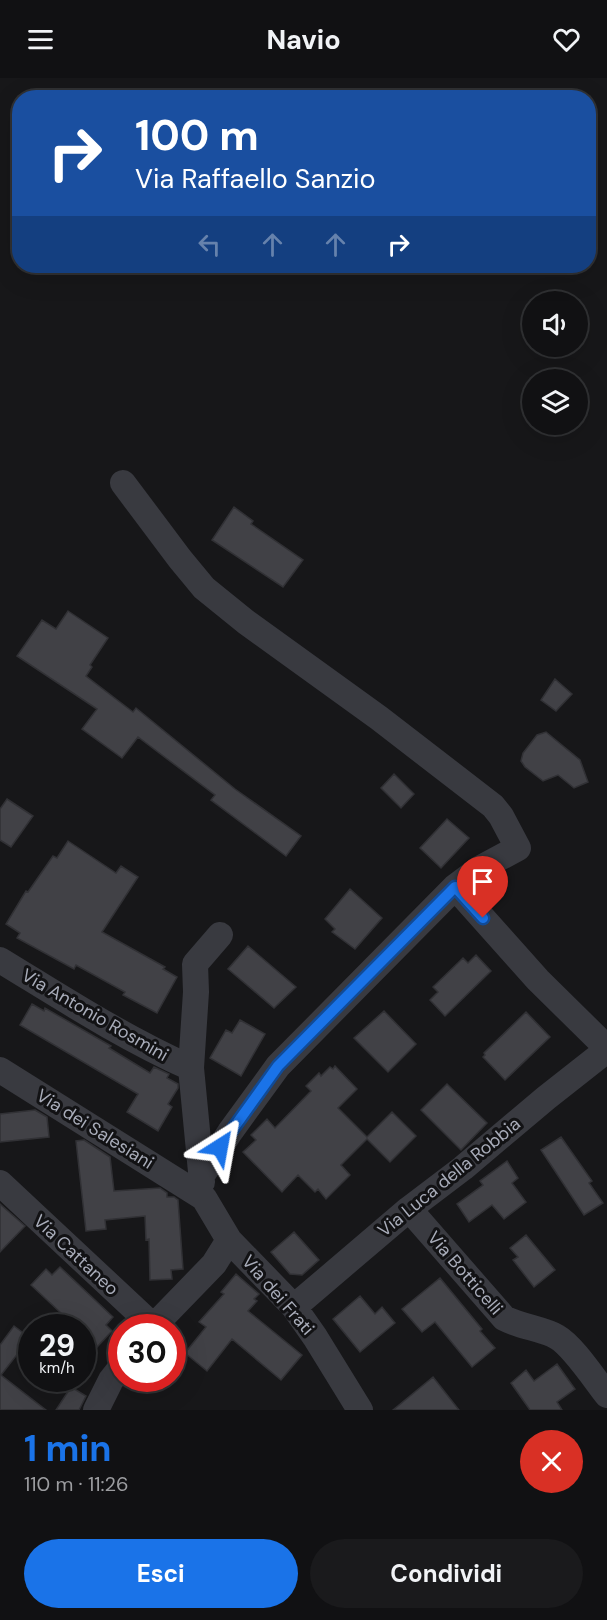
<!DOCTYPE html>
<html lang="it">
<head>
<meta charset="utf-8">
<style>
  :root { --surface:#111113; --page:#1a1a1c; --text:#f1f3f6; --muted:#9c9da0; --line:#303133; --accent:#1a73e8 }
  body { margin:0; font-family:"DM Sans",sans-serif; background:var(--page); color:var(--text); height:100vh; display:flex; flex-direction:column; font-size:22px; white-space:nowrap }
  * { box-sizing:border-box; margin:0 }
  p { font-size:20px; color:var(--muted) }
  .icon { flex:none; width:33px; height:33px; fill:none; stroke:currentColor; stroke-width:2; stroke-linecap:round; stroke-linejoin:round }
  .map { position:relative; height:1332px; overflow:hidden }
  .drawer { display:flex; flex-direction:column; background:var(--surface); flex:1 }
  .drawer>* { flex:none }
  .banner { position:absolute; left:12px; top:12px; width:584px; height:183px; border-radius:24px; box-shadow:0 6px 24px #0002,0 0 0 2px var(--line); background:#1a4fa0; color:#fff; overflow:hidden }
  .fabs { position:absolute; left:522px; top:213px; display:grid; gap:12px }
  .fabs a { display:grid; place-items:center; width:66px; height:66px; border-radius:50%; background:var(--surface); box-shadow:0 6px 24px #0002,0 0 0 2px var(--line); font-size:30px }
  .speed { position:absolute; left:18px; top:1236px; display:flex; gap:12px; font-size:30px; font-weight:700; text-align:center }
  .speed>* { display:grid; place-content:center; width:78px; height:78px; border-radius:50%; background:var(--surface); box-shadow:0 6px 24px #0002,0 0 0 2px var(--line); line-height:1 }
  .speed small { font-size:15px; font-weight:400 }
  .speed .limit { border:9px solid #d22; background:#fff; color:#111 }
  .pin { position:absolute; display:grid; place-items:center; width:51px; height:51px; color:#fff; margin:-62px -26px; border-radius:50% 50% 50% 0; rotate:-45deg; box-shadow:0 0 6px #0007 }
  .pin .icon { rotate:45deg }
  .me { position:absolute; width:66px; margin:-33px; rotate:34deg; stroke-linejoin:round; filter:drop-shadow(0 0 4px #0008) }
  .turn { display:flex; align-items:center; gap:21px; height:126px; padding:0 24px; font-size:27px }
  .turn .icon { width:78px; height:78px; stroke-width:2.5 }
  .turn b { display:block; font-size:42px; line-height:51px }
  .lanes { display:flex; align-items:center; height:57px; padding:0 24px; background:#0003; justify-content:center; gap:30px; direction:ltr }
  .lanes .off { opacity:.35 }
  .round { display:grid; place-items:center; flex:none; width:63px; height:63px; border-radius:32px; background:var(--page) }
  .headline { display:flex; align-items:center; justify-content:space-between; height:102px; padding:0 24px }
  h1 { font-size:36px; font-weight:700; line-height:45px; color:var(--accent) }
  .action { display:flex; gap:12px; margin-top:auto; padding:12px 24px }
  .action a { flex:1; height:69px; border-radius:36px; background:var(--accent); color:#fff; font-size:24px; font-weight:700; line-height:69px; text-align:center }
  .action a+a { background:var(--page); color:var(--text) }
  header { display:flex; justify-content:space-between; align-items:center; height:78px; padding:0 24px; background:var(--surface); font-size:27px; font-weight:700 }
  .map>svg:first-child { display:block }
  .building { fill:#414146; stroke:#313135; stroke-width:1.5 }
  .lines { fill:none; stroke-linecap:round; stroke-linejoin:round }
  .minor { stroke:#393a40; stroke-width:26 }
  .route-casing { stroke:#114b97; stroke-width:15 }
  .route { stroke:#1a73e8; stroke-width:10 }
  .labels { text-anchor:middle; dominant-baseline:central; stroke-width:6; stroke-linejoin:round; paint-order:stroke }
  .street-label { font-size:18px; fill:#a8acb9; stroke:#121214 }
</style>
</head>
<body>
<header><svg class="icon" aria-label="menu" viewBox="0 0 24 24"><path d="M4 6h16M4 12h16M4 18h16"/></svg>Navio<svg class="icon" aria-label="heart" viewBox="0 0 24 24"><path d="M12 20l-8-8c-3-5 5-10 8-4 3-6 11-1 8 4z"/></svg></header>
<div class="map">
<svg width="607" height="1332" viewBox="0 0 607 1332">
  <rect width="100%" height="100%" fill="#171719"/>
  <!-- building -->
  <path class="building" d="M234,429l19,14 -2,3 52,36 -20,27 -71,-47z
    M68,533l40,27 -18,27 2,2 -6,9 47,36 3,-4 99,81 66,47 -15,20 -75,-56 4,-5 -77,-58 -16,21 -40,-29 15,-20 -80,-53 25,-36 14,9z
    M555,601l17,15 -16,17 -15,-11z
    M546,654l34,28 8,22 -14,6 -16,-13 -15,6 -18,-14 -4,-6 2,-8 14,-18z
    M394,696l20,20 -13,14 -20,-20z
    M7,721l26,17 -22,31 -11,-7v-31z
    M447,741l22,19 -28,30 -21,-20z
    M68,763l48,32 5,-7 17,11 -36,55 63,35 -2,2 14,8 -20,36 -34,-18 2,-3 -49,-27 -2,4 -57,-31 3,-5 -14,-9 20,-33 2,1 25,-36 4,2z
    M350,811l32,29 -27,31 -23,-17 3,-3 -10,-10z
    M248,868l48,41 -22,21 -46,-39z
    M476,877l15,16 -46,45 -15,-16 8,-8 -5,-5 30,-29 5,5z
    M32,926l12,7 1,-3 66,38 -2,2 41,25 4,-6 15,7 -2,4 11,6v4l-10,16 4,3 -14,24 -31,-19 11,-18 -118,-69z
    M384,933l32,33 -28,28 -34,-34z
    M526,934l24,25 -45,43 -22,-23 2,-2 -1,-2z
    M240,942l25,14 -24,42 -31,-18 16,-28 6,3z
    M335,988l22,23 -19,19 29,29 25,-25 24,24 -26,26 -23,-23 -26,26 9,10 -24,24 -8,-10 -3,3 -17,-17 -16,17 -39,-40 13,-12 -5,-5 16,-16 8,9 36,-37 -5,-5 13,-13 2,3 9,-9 3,2z
    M447,1006l40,39 -26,27 -40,-40z
    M35,1032l12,7 2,20 -49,5v-28z
    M561,1059l31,44 -3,2 14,20 -19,12 -43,-65z
    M84,1062l26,17 4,34 46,-3 7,5v4h7l4,3 5,69 -12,1 1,9 -22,1 -1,-41 -3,1 -1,-24 -40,4 1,9 -20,2 -10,-90z
    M507,1083l11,17 -6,5 14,19 -22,17 -12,-14 -23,17 -12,-18 26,-19 -3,-4z
    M0,1126l25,22 -25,26z
    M294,1154l25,28 -17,15 -12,-1 -19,-22z
    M526,1157l29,35 -21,17 -21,-27 5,-3 -8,-9z
    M60,1189l53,50 -7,8 6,6 -30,32v-35h-5l-46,-43 15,-16 6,6z
    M236,1196l23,20 -5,5 3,2 -9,10 54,44 -21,25 -49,-41 -25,32 -22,-18 21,-26 -7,-5 25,-28 -3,-2z
    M440,1200l42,51 -2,2 15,17 -23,19 -37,-45 -13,10 -20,-23z
    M360,1218l15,18 7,-7 13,16 -35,29 -27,-33z
    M14,1248l16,12 -29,37 45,35h-46v-65z
    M557,1286l18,25 -18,13 5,8h-32l-19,-27 15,-13 8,11z
    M433,1299l26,33h-66z
    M71,1309l15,9 -7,14h-23z"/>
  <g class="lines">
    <!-- minor -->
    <path class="minor" d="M123,405l57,76 24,29 42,34 133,96 114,88 8,10 17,32 -39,21 -24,18 -177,179 -48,66 -29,45
      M455,809l83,93 69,68
      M0,882c64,39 122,77 191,108
      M0,992l204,128 25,42 65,67 21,30 45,73
      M202,1104l-11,-114 5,-76 -1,-28 25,-29
      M0,1105l153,143
      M409,1131l95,109c17,9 40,11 53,19 16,9 38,43 50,58
      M294,1229l115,-98 54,-41 83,-70 61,-48
      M152,1250l62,-64 15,-24
      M96,1332l15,-30 11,-14"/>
  </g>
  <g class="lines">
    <defs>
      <path id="route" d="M220,1069l58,-81 177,-179 28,31"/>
    </defs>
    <!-- route casing -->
    <use href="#route" class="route-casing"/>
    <!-- route -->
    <use href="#route" class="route"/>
  </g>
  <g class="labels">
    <!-- street labels -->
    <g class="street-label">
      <text transform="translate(95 937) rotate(30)">Via Antonio Rosmini</text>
      <text transform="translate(95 1051) rotate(32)">Via dei Salesiani</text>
      <text transform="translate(449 1099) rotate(-39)">Via Luca della Robbia</text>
      <text transform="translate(76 1177) rotate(43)">Via Cattaneo</text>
      <text transform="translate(465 1195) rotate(49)">Via Botticelli</text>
      <text transform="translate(278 1217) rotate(49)">Via dei Frati</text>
    </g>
  </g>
</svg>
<div class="fabs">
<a><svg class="icon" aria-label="sound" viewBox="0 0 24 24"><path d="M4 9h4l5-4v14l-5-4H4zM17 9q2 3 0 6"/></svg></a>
<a><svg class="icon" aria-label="layers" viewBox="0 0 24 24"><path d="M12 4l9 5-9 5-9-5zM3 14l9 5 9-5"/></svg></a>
</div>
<div class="speed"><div>29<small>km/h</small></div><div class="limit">30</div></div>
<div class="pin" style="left:483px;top:840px;background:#d93025"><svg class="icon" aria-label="arrive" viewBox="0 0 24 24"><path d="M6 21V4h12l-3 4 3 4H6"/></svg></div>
<svg class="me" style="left:220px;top:1069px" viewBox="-20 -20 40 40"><path d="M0-17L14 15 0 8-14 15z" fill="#1a73e8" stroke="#fff" stroke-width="4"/></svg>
<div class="banner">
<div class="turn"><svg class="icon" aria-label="right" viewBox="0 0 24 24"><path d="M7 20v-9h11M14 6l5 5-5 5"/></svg><div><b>100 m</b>Via Raffaello Sanzio</div></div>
<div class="lanes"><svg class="icon off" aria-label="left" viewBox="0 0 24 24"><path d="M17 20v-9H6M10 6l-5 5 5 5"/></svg><svg class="icon off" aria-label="ahead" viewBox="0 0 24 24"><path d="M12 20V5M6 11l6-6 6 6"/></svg><svg class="icon off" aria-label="ahead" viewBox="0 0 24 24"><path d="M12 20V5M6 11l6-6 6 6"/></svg><svg class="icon" aria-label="right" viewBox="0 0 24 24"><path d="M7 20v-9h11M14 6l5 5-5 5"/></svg></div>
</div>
</div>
<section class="drawer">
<div class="headline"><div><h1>1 min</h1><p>110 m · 11:26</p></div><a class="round" style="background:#d93025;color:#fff"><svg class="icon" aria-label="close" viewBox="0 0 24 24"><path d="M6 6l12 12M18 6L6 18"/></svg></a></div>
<div class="action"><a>Esci</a><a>Condividi</a></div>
</section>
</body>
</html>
